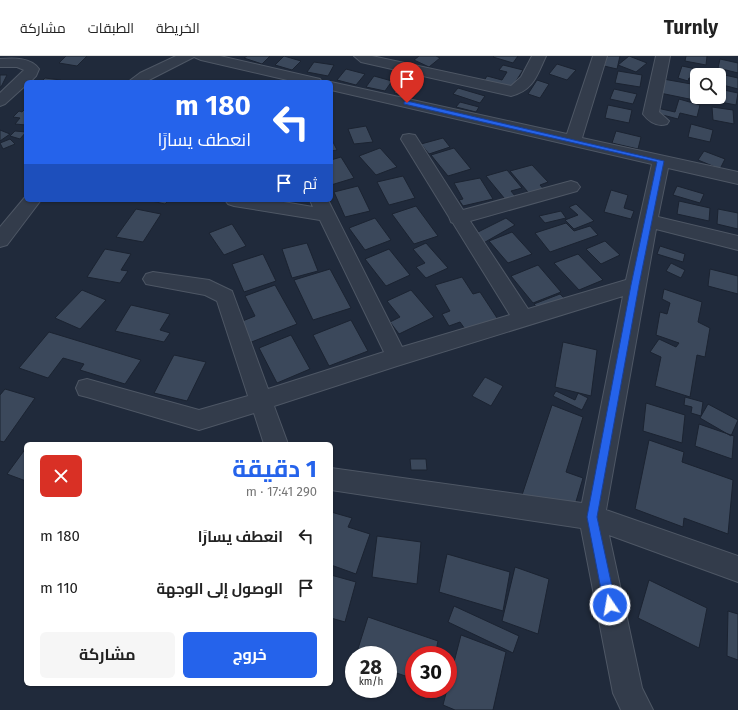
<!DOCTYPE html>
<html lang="ar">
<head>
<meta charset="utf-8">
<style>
  :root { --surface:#fff; --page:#f6f6f6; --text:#222; --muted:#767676; --line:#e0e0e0; --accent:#2563eb }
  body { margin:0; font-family:"Fira Sans",Cairo,sans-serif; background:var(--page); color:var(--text); direction:rtl; height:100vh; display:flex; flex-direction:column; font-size:15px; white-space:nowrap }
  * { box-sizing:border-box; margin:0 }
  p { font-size:13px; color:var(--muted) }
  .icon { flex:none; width:22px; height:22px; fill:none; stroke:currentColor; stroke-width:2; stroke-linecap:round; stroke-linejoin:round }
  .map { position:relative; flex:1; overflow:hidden; direction:ltr }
  .drawer { position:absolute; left:24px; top:386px; width:309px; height:244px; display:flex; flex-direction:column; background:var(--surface); border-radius:6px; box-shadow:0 1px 3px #0004; direction:rtl }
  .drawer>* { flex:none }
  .hud { position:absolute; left:24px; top:24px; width:309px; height:122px; border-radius:6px; box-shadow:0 1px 3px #0004; direction:rtl; background:#2563eb; color:#fff; overflow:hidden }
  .controls { position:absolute; left:690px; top:12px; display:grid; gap:8px }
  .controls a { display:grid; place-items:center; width:36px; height:36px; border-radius:6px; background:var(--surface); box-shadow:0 1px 3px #0004; font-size:20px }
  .speed { position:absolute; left:345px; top:590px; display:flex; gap:8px; font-size:20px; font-weight:700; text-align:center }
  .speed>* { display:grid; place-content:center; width:52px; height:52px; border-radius:50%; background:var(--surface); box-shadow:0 1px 3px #0004; line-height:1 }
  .speed small { font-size:10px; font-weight:400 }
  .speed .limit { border:6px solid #d22; background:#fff; color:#111 }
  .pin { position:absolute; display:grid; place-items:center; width:34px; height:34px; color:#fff; margin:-41px -17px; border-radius:50% 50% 50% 0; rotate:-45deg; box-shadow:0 0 4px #0007 }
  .pin .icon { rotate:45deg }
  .me { position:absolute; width:44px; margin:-22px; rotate:348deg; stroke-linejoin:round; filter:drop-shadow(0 0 3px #0008) }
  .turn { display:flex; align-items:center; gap:14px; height:84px; padding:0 16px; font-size:18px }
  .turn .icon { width:52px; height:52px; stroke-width:2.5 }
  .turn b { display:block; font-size:28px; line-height:34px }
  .then { display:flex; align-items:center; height:38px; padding:0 16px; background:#0003; gap:8px; font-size:15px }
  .round { display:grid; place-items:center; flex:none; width:42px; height:42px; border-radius:6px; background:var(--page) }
  .overview { display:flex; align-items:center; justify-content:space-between; height:68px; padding:0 16px }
  h1 { font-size:24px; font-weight:700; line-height:30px; color:var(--accent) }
  .button { display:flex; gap:8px; margin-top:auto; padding:8px 16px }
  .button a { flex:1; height:46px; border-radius:6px; background:var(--accent); color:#fff; font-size:16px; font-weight:700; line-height:46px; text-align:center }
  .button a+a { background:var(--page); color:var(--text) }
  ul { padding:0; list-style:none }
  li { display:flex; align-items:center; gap:12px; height:52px; padding:0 16px }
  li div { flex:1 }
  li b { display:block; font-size:15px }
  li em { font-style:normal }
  header { display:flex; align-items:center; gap:24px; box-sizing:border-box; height:56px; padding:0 20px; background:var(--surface); border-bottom:1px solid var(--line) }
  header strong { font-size:19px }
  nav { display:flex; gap:22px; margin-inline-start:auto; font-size:14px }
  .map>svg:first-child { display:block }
  .building { fill:#3b485b; stroke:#1b2331 }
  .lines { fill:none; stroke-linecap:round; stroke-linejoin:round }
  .minor-casing { stroke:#4e5765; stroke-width:2 }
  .minor { fill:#333c4b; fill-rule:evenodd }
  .route { fill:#2563eb; stroke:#184099 }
</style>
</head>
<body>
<header>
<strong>Turnly</strong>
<nav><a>الخريطة</a><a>الطبقات</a><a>مشاركة</a></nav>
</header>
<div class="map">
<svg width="738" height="654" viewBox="0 0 738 654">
  <rect width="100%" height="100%" fill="#202a3b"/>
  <!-- building -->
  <path class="building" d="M66,0h21l-10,10 -18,-3z
    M247,0h23l-8,8 -18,-6z
    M284,0l17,5 -9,9 -17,-5z
    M419,0h17l4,2 -11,9 -15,-7z
    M494,0h24l-5,7 -20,-6z
    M607,0h13l-3,13 -13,-3z
    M629,0l18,7 -11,9 -18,-7z
    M686,0h21l-1,9 -21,-4z
    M720,3l18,4v10l-20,-5z
    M314,6l20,3 -6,11 -21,-4z
    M557,8l19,6 -9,10 -18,-6z
    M503,9l20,5 -14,22 -27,-8 5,-8 15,4 5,-8 -8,-2z
    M682,10l23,5 -1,4h-7v4l-8,-1 -1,3 -10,-3z
    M346,13l19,5 -9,11 -19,-5z
    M618,15l24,4 -2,12 -25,-4z
    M720,18l18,4v11l-19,-5z
    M0,19h7l-6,12h-1z
    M374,20l18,5 -7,10 -19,-4z
    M45,22l16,2 -2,2h-18z
    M663,23l34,6 2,16 -39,-8z
    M537,24l12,4 -9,14 -12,-4z
    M403,26l18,5 -8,11 -19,-5z
    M458,32l27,8 -5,7 -27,-9z
    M614,33l23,5 -4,10 -23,-5z
    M719,33l19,4 -2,12 -21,-4 1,-4h3z
    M679,43l21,6 -3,12 -17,-4 -2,6 -23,-6 2,-5 18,4z
    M460,46l19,5 -3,5 -20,-5z
    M608,49l24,5 -3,13 -24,-5z
    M712,51l21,3 1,14 -21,-4z
    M26,52v17l-11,-1 5,-6 -7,-1 6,-6 3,1z
    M691,68l22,6 -3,12 -22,-5z
    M366,70l7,16 -19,2 -6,-15z
    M0,74l10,4 -10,7z
    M15,75l11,1 -6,7 -10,-3z
    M616,75l25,6 -3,12 -26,-6z
    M331,82l6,12 -6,1z
    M443,82l7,9 -21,7 -8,-10z
    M10,83l5,5 -12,5 -3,-6z
    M380,92l17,19 -21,8 -17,-19z
    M454,92l17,21 -23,7 -17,-21z
    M704,95l21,8 -5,10 -22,-9z
    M341,101l13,21 -23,7v-25z
    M532,109l16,17 -8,3 8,9 -15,4 -23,-27z
    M507,114l15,18 -11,3 8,10 -10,3 -23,-28z
    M403,120l12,22 -26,7 -12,-23z
    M480,122l13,21 -30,7 -4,-6 4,-1 -9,-16z
    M358,130l12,25 -25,6 -11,-25z
    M677,130l27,8 -4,9 -27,-8z
    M611,134l17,5 -4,13 10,3 -3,8 -27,-7z
    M147,144h22l-4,4z
    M679,145l31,7 -1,13 -32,-7z
    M576,148l18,17 -20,8 -9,-9 13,-5 -9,-8z
    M416,150l22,30 -24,8 -22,-30z
    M136,153l25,5 -18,28 -27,-5z
    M718,153l20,4v16l-21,-5z
    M561,155l5,7 -21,5 -6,-7z
    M375,162l16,22 -26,10 -16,-22z
    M506,162l9,7 -35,20 -10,-9z
    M566,167l8,8 16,-5 8,9 -48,17 -15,-19z
    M232,168l14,22 -22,9 -15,-22z
    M512,176l20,22 -24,9 -19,-22z
    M605,185l15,14 -19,9 -15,-15z
    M307,187l11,28 -26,7 -10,-29z
    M426,187l22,25 -22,10 -10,-11 9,-4 -12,-14z
    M660,190l25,8 -2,8 -26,-8z
    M105,193l26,5 -10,16 7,1 -8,12 -33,-6z
    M389,193l21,26 -24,11 -21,-27z
    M263,198l13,27 -32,11 -12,-28z
    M578,198l25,26 -24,10 -25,-27z
    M671,207l14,7 -4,8 -15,-7z
    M538,209l23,27 -28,11 -22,-27z
    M330,213l21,39 -38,12 -19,-40z
    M710,213l28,7v18l-30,-8z
    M462,221l11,17 7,-2 19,29 -32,11 -7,-10 -11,4 -7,-12 8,-3 -15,-26z
    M275,229l22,39 -58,23 -9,-21 25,-10 -10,-20z
    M664,233l38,13 -4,20 12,6 -5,29 -8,-2 -7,42 -35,-11 6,-29 -11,-5 9,-13 17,8 3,-4 -23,-8 4,-23 7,2 3,-11 -8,-4z
    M82,234l24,10 -26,29 -25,-11z
    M411,234l23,27 -35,17 -9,-12 10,-5 -13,-16z
    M560,238l6,6 -26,11 -6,-7z
    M131,249l39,9 -10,16 10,3 -6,9 -49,-11z
    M351,264l17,31 -39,15 -16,-31z
    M49,276l92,28 -16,24 -45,-14 4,-6 -21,-6 -15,20 -29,-10z
    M291,279l19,34 -33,14 -18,-35z
    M563,286l34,8 -6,46 -36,-9z
    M174,299l32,7 -19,39 -33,-8z
    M485,321l18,9 -12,20 -19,-10z
    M5,333l30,9 -31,44 -4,-1v-46z
    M556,335l19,9 3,-7 10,5 -6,12 -29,-14z
    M685,341l18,5 -2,14 -10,-3 1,-6 -8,-2z
    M646,347l39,12 -3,28 -39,-12z
    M708,348l30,16 -7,16 -31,-18z
    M552,349l31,12 -17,55 17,6 -11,37 -50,-20z
    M699,368l35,12 -2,23 -37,-13z
    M649,384l35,12 -2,10 51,18 -5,54 -44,-16 -1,9 -48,-18z
    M26,392v33l-19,-7z
    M410,403h16l1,11h-16z
    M331,456l21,6 -4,9 22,7 -14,40 -25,-9z
    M377,480l44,6 -4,42 -45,-7z
    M447,498l63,18 -7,39 -64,-19z
    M515,511l34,12 -11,55 -36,-13z
    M331,519l25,7 -11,40 -14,-4z
    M649,524l58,28 -8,40 -61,-30z
    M454,550l65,30 -6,17 -65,-31z
    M728,555l10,3v46l-11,-4z
    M368,561l70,24 -3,14h-21v24l-26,-9v-15h-32z
    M461,579l45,17 -13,58h-38l-12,-5z"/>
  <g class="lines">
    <defs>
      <path id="minor" d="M176,0h44l100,23 2,3h-26l-95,-22 -7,-3 -49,25h-17l12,-9z
        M354,0h18l139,30 10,-9 11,-21h14c-9,19 -12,34 -35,40l-150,-34z
        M593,0h14l-25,82 156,34v12l-70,-16 -10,49 80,19v14l-82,-21 -50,281 132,46v26l-129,-47 33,153 11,22h-32l-8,-17 -32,-165 -250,-38v-22l251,35 41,-207 -226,70 -123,40 14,38h-24l-10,-31 -55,17 -112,-33 -8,-2 -3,-7 3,-7 8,-2 112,31 49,-14 -31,-95 -12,-6 -59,-11 -3,-5 3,-5 7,-2 56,8 23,11 36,98 116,-37 -64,-132 -86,-14 -6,-2 -3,-4h47l41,7 -3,-7h18l74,147 108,-32 -57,-92 -2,-1 -2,-5 -48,-78 2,-4 6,-1 6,1 48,75 108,-29 6,2 3,4 -3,4 -107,30 58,88 98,-29 26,-116 -321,-74v-8h-2h2l236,52z
        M656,0h14l-11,56 10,9 -2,3c-10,3 -18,-2 -24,-10z
        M0,3c13,-1 31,-2 39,10l-3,7 -6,6h-4v3l-21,19 -5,2v-13l24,-23 -7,-3h-17z
        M26,140v4h15l-34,45 -7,2v-20z"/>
    </defs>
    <!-- minor casing -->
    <use href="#minor" class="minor-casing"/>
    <!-- minor -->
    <use href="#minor" class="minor"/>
  </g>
  <!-- route -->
  <path class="route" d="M407,45l257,60 -25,124 -42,232 19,88 -2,4 -4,2 -4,-2 -2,-4 -17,-88 44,-232 26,-123 -253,-58v-2z"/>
</svg>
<div class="controls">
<a><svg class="icon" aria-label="search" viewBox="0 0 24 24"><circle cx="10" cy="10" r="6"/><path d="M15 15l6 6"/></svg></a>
</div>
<div class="speed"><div>28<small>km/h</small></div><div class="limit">30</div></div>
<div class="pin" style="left:407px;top:47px;background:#d93025"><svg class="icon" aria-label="arrive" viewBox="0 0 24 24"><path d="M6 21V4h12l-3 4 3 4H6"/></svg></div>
<svg class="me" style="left:610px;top:549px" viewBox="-20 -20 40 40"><circle r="17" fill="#2563eb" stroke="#fff" stroke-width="3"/><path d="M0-11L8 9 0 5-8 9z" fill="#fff"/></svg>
<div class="hud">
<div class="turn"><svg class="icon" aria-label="left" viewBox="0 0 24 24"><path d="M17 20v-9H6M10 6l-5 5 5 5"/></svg><div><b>180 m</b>انعطف يسارًا</div></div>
<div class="then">ثم<svg class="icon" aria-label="arrive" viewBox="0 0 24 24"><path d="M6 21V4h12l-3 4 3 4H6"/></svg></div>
</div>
<section class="drawer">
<div class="overview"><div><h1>1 دقيقة</h1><p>290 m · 17:41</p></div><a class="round" style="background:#d93025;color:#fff"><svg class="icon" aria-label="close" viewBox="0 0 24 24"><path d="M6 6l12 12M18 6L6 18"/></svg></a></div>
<ul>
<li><svg class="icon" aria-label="left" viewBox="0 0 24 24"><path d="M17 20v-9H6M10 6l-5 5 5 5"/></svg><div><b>انعطف يسارًا</b></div><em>180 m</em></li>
<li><svg class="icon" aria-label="arrive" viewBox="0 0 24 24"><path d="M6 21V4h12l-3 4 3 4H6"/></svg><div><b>الوصول إلى الوجهة</b></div><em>110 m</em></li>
</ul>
<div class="button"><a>خروج</a><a>مشاركة</a></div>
</section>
</div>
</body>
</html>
